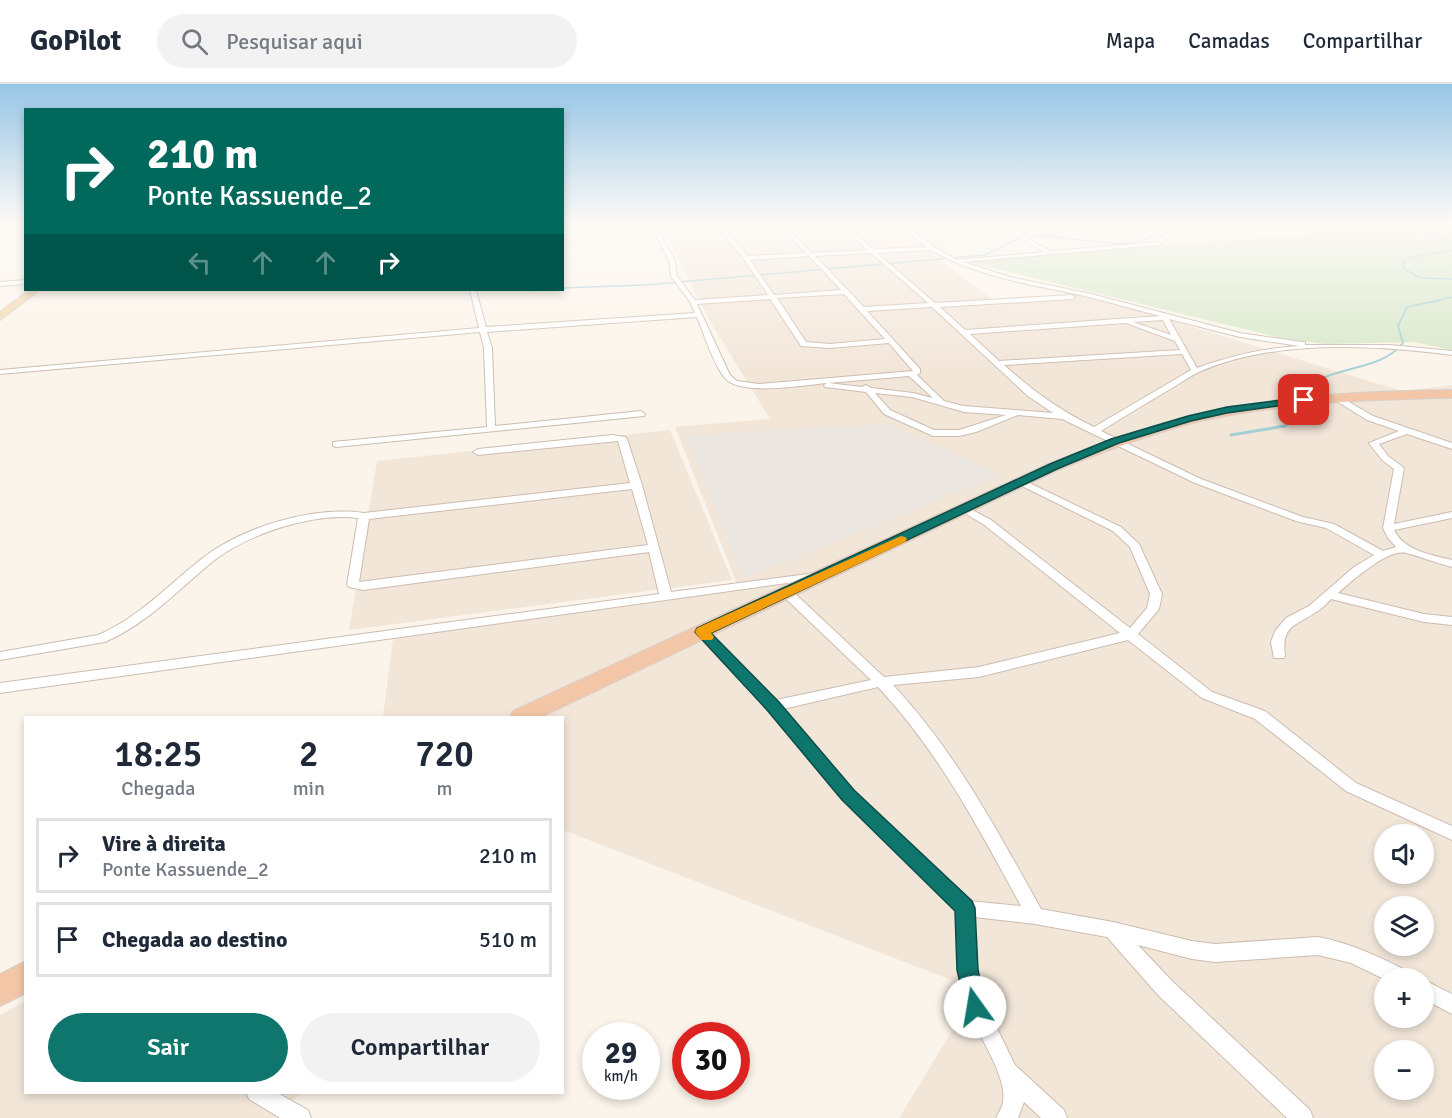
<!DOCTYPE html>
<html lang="pt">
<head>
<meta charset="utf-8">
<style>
  :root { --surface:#fff; --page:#f2f2f3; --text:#1f2937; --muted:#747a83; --line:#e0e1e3; --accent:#0f766e }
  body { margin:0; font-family:Signika,sans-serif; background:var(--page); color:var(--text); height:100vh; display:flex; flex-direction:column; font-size:22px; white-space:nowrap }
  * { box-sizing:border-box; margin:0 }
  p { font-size:20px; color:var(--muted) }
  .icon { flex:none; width:33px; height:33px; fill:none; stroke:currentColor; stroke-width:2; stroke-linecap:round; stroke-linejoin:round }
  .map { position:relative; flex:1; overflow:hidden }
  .sheet { position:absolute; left:24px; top:632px; width:540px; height:378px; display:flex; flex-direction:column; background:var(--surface); border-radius:0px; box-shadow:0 3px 9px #0003 }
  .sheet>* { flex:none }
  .banner { position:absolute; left:24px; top:24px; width:540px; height:183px; border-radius:0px; box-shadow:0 3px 9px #0003; background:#00695c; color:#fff; overflow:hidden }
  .tools { position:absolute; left:1374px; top:740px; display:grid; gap:12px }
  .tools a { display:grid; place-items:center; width:60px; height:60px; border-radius:50%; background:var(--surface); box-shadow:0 3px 9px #0003; font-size:30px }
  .speed { position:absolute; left:582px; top:938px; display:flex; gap:12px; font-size:30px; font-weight:700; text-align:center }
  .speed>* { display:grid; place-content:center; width:78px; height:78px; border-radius:50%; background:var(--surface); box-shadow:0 3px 9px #0003; line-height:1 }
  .speed small { font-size:15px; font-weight:400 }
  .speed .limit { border:9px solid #d22; background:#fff; color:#111 }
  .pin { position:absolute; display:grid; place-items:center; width:51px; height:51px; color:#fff; margin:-26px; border-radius:12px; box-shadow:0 3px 9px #0006 }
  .me { position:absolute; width:66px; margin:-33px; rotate:347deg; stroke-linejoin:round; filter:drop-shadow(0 0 4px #0008) }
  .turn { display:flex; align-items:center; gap:21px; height:126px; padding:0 24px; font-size:27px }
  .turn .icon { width:78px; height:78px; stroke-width:2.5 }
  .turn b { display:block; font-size:42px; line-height:51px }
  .lanes { display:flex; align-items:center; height:57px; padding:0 24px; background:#0003; justify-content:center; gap:30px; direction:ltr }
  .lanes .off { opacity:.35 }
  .eta { display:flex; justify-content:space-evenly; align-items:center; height:102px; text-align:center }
  .eta b { font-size:36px; font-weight:600; line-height:42px }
  .button { display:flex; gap:12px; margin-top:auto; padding:12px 24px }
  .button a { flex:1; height:69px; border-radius:36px; background:var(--accent); color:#fff; font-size:24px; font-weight:600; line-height:69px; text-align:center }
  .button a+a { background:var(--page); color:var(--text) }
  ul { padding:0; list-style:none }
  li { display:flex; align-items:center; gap:18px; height:75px; margin:0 12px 9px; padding:0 12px; border:3px solid var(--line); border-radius:0px }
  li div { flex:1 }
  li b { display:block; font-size:22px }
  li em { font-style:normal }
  header { display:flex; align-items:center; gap:36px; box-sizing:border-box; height:84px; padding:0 30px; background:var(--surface); border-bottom:2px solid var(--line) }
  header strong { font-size:28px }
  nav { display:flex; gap:33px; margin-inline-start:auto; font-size:21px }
  .search { width:420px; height:54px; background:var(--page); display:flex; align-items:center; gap:15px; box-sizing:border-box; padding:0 21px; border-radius:33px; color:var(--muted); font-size:22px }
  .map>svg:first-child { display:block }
  .residential { fill:#f2e6d9; fill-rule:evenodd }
  .industrial { fill:#ede7e2 }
  .green { fill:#d7e8c9 }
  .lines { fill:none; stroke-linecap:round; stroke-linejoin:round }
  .stream-far2 { stroke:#a6cfd5; stroke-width:1.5 }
  .stream-far1 { stroke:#a6cfd5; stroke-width:2 }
  .stream { stroke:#a6cfd5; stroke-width:3 }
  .minor-casing { stroke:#cdbcb0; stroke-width:2 }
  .primary-casing { stroke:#d8d1ce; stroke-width:2 }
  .trunk-casing { stroke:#d8d1ce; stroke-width:2 }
  .minor { fill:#fff; fill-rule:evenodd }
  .primary { fill:#f4d5a8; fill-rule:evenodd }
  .trunk { fill:#f2c6a7; fill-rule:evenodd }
  .route { fill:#0f766e; stroke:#0a4d48; stroke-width:1.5 }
  .slow { fill:#f59e0b }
</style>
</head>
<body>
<header>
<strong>GoPilot</strong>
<div class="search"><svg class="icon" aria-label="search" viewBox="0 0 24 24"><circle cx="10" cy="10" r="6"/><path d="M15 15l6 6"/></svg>Pesquisar aqui</div>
<nav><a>Mapa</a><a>Camadas</a><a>Compartilhar</a></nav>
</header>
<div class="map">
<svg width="1452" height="1034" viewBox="0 0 1452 1034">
  <rect width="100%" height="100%" fill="#fbf4ea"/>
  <!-- residential -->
  <path class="residential" d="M661,141h366l5,7 -85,8 -15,13 62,48 75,-6 22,1 311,95 50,-6v733h-553l78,-128 -414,-160 -1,-113h-179l10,-78 346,-50 -64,-162 95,-8 -60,-98zM1384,750h40v39h-40zM1384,822h40v39h-40zM1384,894h40v39h-40zM1384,966h40v39h-40z
    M670,346l62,150 -383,50 28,-169z
    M25,917l1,91h276l-27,26h-275v-103z"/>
  <!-- industrial -->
  <path class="industrial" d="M890,340l110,51 -258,104 -56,-144z"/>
  <!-- green -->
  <path class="green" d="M1397,143l55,4v119l-38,-8 -88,2 -45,-6 -316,-77z"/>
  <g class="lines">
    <!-- stream-far2 -->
    <path class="stream-far2" d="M1186,141l93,4 66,-4
      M1426,141l1,3 -4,5 29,8
      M1452,166l-48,9 -1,9 17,10 32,1
      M562,204l84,-3 339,-30 37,-18 21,-1 76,8 18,-2 15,-6 11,-10 6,-1
      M531,207l15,-1
      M1434,217l18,-4"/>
    <!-- stream-far1 -->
    <path class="stream-far1" d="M1309,302c28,-21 72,-15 94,-43l-5,-17 9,-19 34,-7"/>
    <!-- stream -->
    <path class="stream" d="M1231,351l54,-9 21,-19"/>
    <defs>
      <path id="minor" d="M651,141l5,1 66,-1 26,31 58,-3 -26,-28h5l27,28 55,-3 -27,-25h5l28,24 54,-2 -29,-22h6l30,22 23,13 87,-8 -45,-27h5l47,26 106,-9 21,-17h5l-24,20 -195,17 46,15 81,17 149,39 62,9h3v3h85l62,6v4c-80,-10 -178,-16 -253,17 -11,5 -21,13 -32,19 -22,13 -44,26 -66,40l100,48 102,38 31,7 49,27 13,-4 -8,-9 -5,-10 11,-59 -12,-9 -13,-17 30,-12 -32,-11 -37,-23 7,-2 36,21 79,27v6l-45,-15 -28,10 9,12 16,12 -10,56 58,-12v6l-58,12c10,21 38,25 58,30v7c-16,-4 -30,-10 -46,-14 -18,-5 -55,29 -68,40l86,21 28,3v8l-28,-3 -93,-23c-4,4 -9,10 -15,13 -20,14 -35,13 -31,43l-1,3h-10l-3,-16 4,-11 11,-13 23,-12 45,-39 20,-12 -48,-27 -30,-7 -101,-38 -133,-64 -44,-4 -42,17 -17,4h-26l-49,-22 -18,-22 -41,-5 -1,-2 3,-2c-23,2 -89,14 -103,-6 -11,-14 -20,-43 -27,-60l-210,15 5,16 3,78 146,-15 4,3 -1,2 -308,31 -3,-1v-4l154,-15 -3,-79 -4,-16 -480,42v-4l479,-42 -9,-38h6l10,37 209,-14 -5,-11 -19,-26 -2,-15zM719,144l25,31 24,36 -73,5 -18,-24 -2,-15 -17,-32zM931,166c48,28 104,35 158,47 24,6 47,13 71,19l-195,14 -25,-23 132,-8 3,-2 -3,-2 -137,8 -58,-50zM871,169l57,50 -64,4 -49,-51zM809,172l32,34 -67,5 -24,-35zM844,210l41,45 -55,5 -24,-2 -29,-44zM770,215l31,47 29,2 59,-5 24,28 -154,13 -22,-3 -7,-6 -33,-71zM932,223l96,89 25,17 -89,-7 -20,-5 -27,-26 3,-2v-4l-53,-58zM1169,235l71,18 59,9c-35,2 -69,10 -102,22zM1163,236l8,15 -38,-13zM1126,239l49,18 5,9 -181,11 -29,-27zM1182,270l9,16 -97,57c-35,-17 -61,-36 -90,-62zM909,292l24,22 -20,-5 -42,-5 -5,-3 -4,2 -34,-4zM875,309l37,4 52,15 42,3 -47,15h-25l-44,-20z
        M1060,141h6l10,5 -5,1z
        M26,196v4l-26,2v-4z
        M612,351l13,2 2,2 15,46 29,107 145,-19 6,3 -6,3 -816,114v-10l659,-89 -10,-42 -286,38 -14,-3 -2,-2 11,-67c-44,-6 -111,16 -146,44 -35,29 -64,61 -107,80l-105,18v-8l98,-17c42,-18 71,-51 106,-78 41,-31 110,-51 160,-44l266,-30 -12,-42 -140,14 -5,-3 5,-3zM632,405l16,56 -289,37 10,-63z
        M1021,395l100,48 18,17 23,50 -3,15 -21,25 74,58 53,19 91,72 96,43v14l-106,-49 -91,-72 -53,-21 -74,-58 -149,37 -86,8c62,66 104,145 148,224l72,13 79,19 23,3 103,-7c33,6 62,20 91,35l2,6 -27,1 -33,-16 -33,-8 -103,7 -23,-3 -54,-14 34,36 138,129 3,8h-26l-129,-123 -51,-58 -72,-13 -61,-7 3,57 8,30 30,61 49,45 3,8h-26l-17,-16 -6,16h-22c2,-5 7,-11 7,-17 5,-27 -33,-77 -41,-107 -6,-27 -5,-55 -6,-83l-113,-112 -75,-89 -72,-78 6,-4 4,1 70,71 95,-20 -88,-84 -2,-3 2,-3h8l93,87 95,-10 141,-34 -137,-109 -22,-13 -1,-2 1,-2 4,-1 26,14 139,108 17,-20 3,-14 -20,-47 -17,-16 -95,-47 -2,-2zM878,603c61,65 101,142 143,219l-52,-5 -116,-110 -70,-82z
        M1424,896l28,14v20l-28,-15z
        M246,1008h30l32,18 3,8h-31l-31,-19z"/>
      <path id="primary" d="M29,206h11l-40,30v-8z"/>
      <path id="trunk" d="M1452,306v8c-84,1 -168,5 -251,23 -49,12 -96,30 -143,49l-517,247h-31l3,-6 535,-247c49,-20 98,-38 151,-50 83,-19 168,-23 253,-24z
        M26,877v32l-26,13v-32z"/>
    </defs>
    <!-- minor casing -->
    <use href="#minor" class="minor-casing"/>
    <!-- primary casing -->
    <use href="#primary" class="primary-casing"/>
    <!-- trunk casing -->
    <use href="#trunk" class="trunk-casing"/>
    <!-- minor -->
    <use href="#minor" class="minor"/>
    <!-- primary -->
    <use href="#primary" class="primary"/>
    <!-- trunk -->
    <use href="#trunk" class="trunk"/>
  </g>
  <!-- sky -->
  <linearGradient id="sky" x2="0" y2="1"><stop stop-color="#97c6e6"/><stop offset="0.49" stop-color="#fdfaf6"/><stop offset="1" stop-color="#fdfaf6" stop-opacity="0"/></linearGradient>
  <rect width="1452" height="285" fill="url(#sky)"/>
  <!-- route -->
  <path class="route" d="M1304,313l3,1v4l-80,11 -36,8 -72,22 -62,26 -346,164 68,69 75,88 118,111 3,7 3,62 8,37 -3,8 -8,3 -7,-3 -11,-45 -2,-59 -113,-111 -75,-90 -72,-78 2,-4 353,-164 61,-25 77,-23 39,-9z"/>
  <!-- slow -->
  <path class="slow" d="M901,452l4,1 2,2 -2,3 -194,91 3,4 -2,3h-11l-6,-8 2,-4z"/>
</svg>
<div class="tools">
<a><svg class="icon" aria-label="sound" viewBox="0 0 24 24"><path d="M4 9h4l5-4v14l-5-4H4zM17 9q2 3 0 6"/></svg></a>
<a><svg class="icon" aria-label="layers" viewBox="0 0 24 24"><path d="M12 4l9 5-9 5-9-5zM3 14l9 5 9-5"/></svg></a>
<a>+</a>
<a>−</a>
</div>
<div class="speed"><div>29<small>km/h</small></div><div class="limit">30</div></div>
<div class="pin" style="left:1304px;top:316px;background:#d93025"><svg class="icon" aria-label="arrive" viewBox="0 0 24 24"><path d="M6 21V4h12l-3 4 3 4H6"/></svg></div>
<svg class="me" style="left:975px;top:923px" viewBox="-20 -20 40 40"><circle r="19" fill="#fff"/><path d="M0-13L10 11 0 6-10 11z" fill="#0f766e"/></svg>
<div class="banner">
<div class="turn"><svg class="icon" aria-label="right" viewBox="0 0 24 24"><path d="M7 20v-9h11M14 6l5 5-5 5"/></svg><div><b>210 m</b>Ponte Kassuende_2</div></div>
<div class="lanes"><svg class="icon off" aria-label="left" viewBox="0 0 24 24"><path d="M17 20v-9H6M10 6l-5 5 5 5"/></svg><svg class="icon off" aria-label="ahead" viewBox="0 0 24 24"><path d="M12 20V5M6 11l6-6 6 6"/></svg><svg class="icon off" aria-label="ahead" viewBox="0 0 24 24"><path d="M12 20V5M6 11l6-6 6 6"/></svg><svg class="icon" aria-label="right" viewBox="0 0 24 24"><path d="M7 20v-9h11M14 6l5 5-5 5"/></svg></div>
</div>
<section class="sheet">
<div class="eta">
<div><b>18:25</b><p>Chegada</p></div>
<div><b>2</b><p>min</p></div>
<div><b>720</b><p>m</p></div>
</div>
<ul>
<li><svg class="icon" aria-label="right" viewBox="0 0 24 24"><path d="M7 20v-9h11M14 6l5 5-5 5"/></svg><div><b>Vire à direita</b><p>Ponte Kassuende_2</p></div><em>210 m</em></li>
<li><svg class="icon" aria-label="arrive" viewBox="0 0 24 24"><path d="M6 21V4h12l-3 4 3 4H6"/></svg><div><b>Chegada ao destino</b></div><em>510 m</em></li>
</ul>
<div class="button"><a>Sair</a><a>Compartilhar</a></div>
</section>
</div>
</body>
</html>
